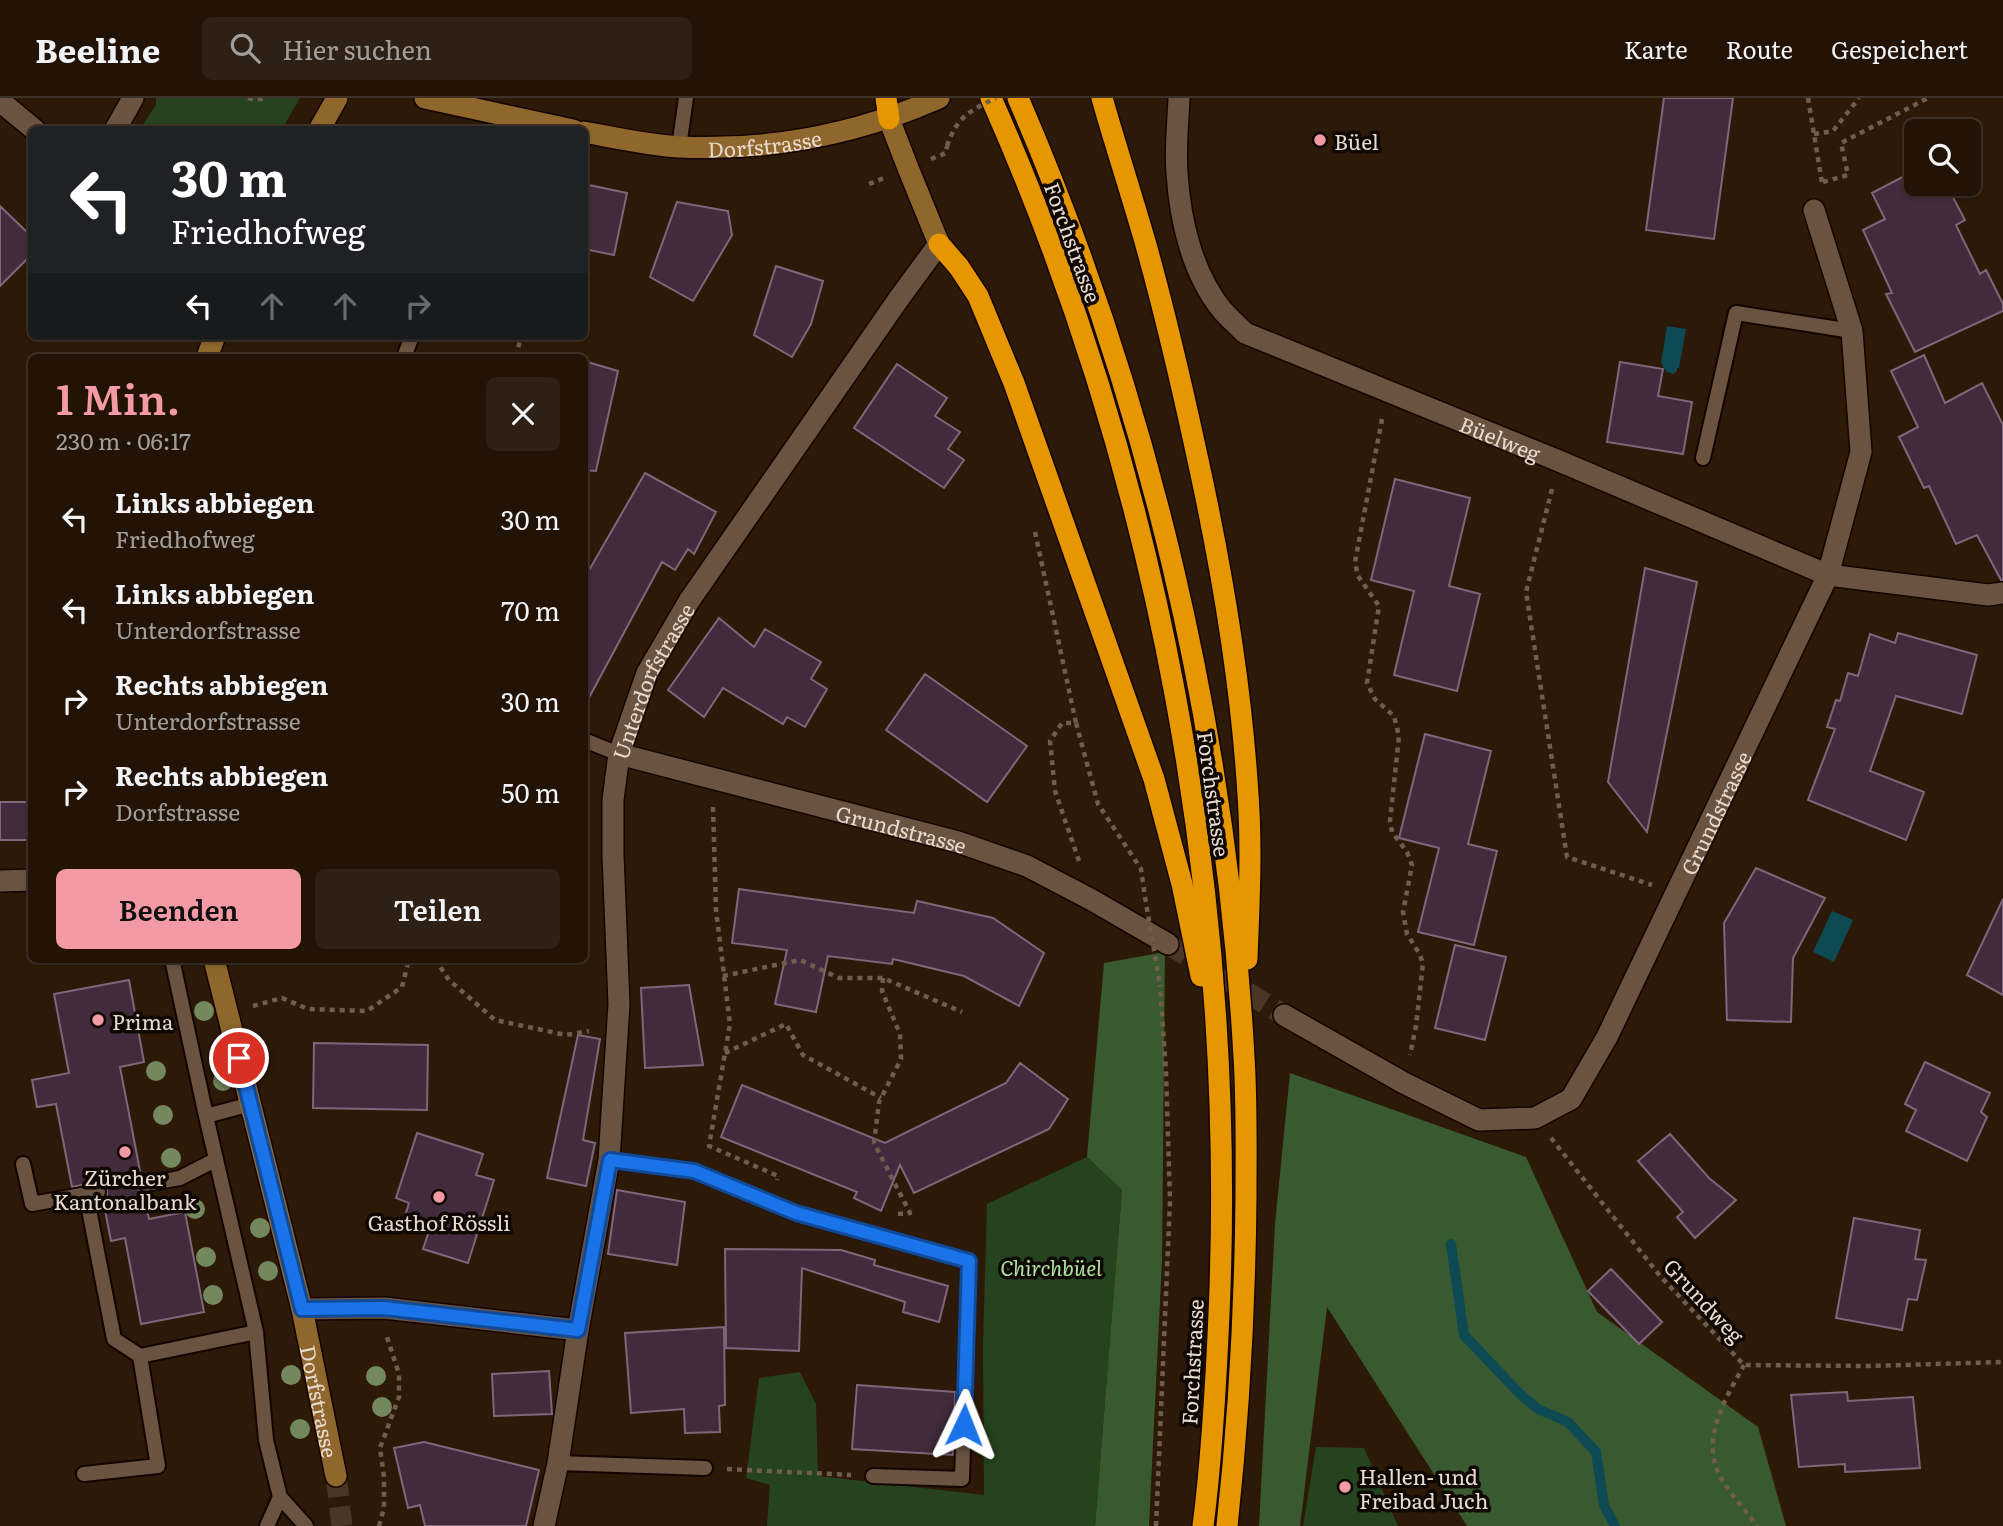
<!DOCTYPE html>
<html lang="de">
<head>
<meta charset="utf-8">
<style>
  :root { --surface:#221306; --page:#2e2014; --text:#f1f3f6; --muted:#a29e9b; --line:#3f3228; --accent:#f49aa6 }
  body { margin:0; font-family:Literata,serif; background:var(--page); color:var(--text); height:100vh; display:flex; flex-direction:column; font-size:26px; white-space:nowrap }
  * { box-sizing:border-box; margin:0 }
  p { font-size:23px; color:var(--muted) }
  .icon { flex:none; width:38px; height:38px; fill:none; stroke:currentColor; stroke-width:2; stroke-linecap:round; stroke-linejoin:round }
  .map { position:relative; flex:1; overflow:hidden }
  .sheet { position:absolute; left:28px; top:256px; width:560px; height:609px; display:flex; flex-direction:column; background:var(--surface); border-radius:10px; box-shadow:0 2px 5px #0004,0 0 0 2px var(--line) }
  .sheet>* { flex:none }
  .hud { position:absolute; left:28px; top:28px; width:560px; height:214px; border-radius:10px; box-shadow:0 2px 5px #0004,0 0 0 2px var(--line); background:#202124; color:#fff; overflow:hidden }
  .tools { position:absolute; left:1904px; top:21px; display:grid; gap:14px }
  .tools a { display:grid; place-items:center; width:77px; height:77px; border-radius:10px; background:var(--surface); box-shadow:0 2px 5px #0004,0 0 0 2px var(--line); font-size:35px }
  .pin { position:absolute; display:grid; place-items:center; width:60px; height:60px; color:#fff; margin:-30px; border:4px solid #fff; border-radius:50%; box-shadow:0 2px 7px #0007 }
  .me { position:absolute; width:77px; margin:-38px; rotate:2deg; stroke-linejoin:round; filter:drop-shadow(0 0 5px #0008) }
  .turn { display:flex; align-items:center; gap:24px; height:147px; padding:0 28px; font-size:32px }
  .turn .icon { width:91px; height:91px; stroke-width:2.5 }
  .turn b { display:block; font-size:49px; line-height:60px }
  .lanes { display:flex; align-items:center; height:66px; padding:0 28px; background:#0003; justify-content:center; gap:35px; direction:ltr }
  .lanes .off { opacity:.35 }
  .round { display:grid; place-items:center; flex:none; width:74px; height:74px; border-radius:10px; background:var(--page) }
  .overview { display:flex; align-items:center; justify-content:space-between; height:119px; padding:0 28px }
  h1 { font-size:42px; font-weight:600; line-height:52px; color:var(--accent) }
  .action { display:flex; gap:14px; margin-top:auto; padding:14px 28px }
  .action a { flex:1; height:80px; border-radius:10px; background:var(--accent); color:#111; font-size:28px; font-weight:600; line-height:80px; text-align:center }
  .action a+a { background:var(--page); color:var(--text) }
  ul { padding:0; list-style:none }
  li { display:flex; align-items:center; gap:21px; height:91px; padding:0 28px }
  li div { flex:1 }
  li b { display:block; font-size:26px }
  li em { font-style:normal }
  header { display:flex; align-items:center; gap:42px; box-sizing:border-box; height:98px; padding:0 35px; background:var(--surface); border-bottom:2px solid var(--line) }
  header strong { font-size:33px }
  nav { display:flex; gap:38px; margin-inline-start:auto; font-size:24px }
  .search { width:490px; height:63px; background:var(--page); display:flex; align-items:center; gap:18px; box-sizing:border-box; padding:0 24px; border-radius:10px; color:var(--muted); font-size:26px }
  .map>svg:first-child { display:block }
  .green { fill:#26431f }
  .forest { fill:#395931 }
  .water { fill:#0e4a53 }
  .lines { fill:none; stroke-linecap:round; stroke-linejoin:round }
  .stream { stroke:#0e4a53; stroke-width:10 }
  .building { fill:#412b3d; stroke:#7f667a; stroke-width:2 }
  .street-tunnel { stroke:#493626; stroke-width:21; stroke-dasharray:21 10; stroke-linecap:butt }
  .secondary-tunnel { stroke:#493626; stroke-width:21; stroke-dasharray:21 10; stroke-linecap:butt }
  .lane-casing { stroke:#140400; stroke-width:18 }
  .street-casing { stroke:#140400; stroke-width:24 }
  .secondary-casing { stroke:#140400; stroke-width:24 }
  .highway-casing { stroke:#140400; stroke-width:24 }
  .path { stroke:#6f5d4e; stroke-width:4.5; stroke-dasharray:5 5; stroke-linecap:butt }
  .lane { stroke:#6a5340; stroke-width:14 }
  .street { stroke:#6a5340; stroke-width:21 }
  .secondary { stroke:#8f672d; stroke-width:21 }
  .highway { stroke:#e69700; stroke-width:21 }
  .path-bridge { stroke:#6f5d4e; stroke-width:4.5; stroke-dasharray:5 5; stroke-linecap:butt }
  .tree { fill:#74885d }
  .route-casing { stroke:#114b97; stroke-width:18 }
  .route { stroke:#1a73e8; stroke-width:12 }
  .poi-dot { fill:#f49aa6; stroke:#0f0702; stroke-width:2.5 }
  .labels { text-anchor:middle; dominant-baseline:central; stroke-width:7; stroke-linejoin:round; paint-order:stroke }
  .poi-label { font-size:21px; fill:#e8dacf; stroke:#0f0702; text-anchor:start }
  .street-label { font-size:21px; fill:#e8dacf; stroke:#0f0702 }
  .park-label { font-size:21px; font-style:italic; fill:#afe3a2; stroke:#0f0702 }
</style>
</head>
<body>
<header>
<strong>Beeline</strong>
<div class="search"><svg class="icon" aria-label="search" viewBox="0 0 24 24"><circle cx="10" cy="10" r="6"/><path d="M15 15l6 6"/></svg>Hier suchen</div>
<nav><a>Karte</a><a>Route</a><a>Gespeichert</a></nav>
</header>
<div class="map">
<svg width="2003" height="1428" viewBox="0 0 2003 1428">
  <rect width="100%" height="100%" fill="#2d1908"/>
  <!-- green -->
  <path class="green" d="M156,0h144l-18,31h-142l16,-24z
    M1087,1059l35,33 -27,336h-328l3,-41 -24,-7 13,-100 41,-6 16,32 2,72 166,19 -1,-149 4,-142z
    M1316,1349l48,1 34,78h-95z"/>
  <!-- forest -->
  <path class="forest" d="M1165,854l-3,309 -13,265h-54l27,-336 -35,-33 17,-194z
    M1290,975l236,84 71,155 161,115 28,99h-319l-140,-219 -27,219h-41l16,-302z"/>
  <!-- water -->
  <path class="water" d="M1667,228l19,3 -7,39h-2v3l-4,3 -6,-2 -4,-5v-2l-2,-1z
    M1832,813l21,9 -19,42 -21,-10z"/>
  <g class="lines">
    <!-- stream -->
    <path class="stream" d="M1451,1146l13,91 55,58 19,16 30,13 28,30 8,53 11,21"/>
  </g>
  <!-- building -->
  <path class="building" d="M1664,0h69l-19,141 -68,-9z
    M1916,72v14h30l19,36 -9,5 24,49 6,-4 17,34v7l-88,41 -29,-58 6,-1 -29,-63 22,-11 -13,-26z
    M584,86l43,9 -13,62 -30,-6z
    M677,104l51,9 4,24 -39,66 -43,-24z
    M0,108l32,31v17l-32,32z
    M776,168l47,15 -12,43 -19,33 -38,-22z
    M1924,257l21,48 37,-20 21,42v155h-2l-24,-45 -21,9 -27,-58 -5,2 -25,-51 19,-10 -27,-56z
    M584,263l34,10 -22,100 -12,-1z
    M1620,264l43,7 -5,27 34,6 -9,52 -76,-12z
    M897,266l50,34 -12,18 25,16 -12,17 16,11 -20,28 -90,-60z
    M645,375l71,39 -22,42 -6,-5 -13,21 -13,-8 -78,145v-128z
    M1395,381l75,19 -21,88 31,8 -23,97 -63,-16 20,-84 -43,-11z
    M1645,470l52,14 -50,250 -39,-50z
    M719,520l35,29 11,-18 56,33 -10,17 16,10 -22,38 -18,-10 -4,7 -60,-36 -19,29 -36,-27z
    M1898,535l79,22 -15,59 -66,-18 -26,75 54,21 -18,48 -98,-40 27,-71 -8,-2 9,-27 4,1 8,-28 10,3 12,-42 25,9z
    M925,576l102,72 -40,56 -101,-72z
    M1425,636l66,17 -23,93 29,7 -23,94 -56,-13 21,-84 -40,-10z
    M0,704h32v38h-32z
    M1756,770l69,30 -32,60 -2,64 -64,-2 -3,-97z
    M739,791l175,24 3,-12 76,17 51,35 -25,53 -55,-30 -71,-17 -1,5 -64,-8 -12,56 -41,-8 12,-54 -55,-7z
    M2003,801v96l-36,-20z
    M1455,847l51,12 -21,83 -50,-12z
    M129,882l15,82 -24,5 21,109 -4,4v6l2,5 5,2 5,26 36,-7 19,100 -63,12 -16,-86 -14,3 -8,-41 4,-4v-6l-5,-7 -5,-1 -25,5 -16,-83 -19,3 -5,-27 37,-7 -15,-79z
    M689,887l14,80 -58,3 -4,-80z
    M578,937l22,4 -17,101 12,3 -9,43 -39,-8z
    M314,945l114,2 -1,65 -114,-2z
    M1925,964l65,31 -9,19 6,5 -20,44 -61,-30 10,-21 -11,-6z
    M1020,965l48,36 -19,30 -135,64 -14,-28 -19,46 -27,-13 3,-6 -136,-55 21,-52 143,58 121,-60z
    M417,1035l66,21 -7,21 18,5 -26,83 -45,-14 8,-24 -26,-9 4,-13 -13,-5z
    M1670,1036l39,44 27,22 -41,38 -18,-21 6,-5 -45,-51z
    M617,1092l68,12 -8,63 -69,-11z
    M1854,1120l66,12 -5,29 11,1 -9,40 -9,-1 -6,31 -66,-12z
    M725,1151l116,1 34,10 -1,5 74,21 -9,36 -36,-10 2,-10 -103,-34 -3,83 -73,-3z
    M1611,1171l51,53 -23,22 -51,-53z
    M724,1229l1,78 -6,1 1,26 -35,1 -1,-24 -53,4 -6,-80z
    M549,1273l3,43 -58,2 -2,-42z
    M857,1287l98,7 -2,63 -101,-6z
    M1847,1294l1,9 65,-4 7,71 -75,4v-8l-46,3 -8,-72z
    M424,1344l115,28 -13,56h-101l-5,-21 -12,3 -14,-60z"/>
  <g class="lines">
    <!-- street-tunnel -->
    <path class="street-tunnel" d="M1168,846l116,71"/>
    <!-- secondary-tunnel -->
    <path class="secondary-tunnel" d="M336,1378l6,50"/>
    <defs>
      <path id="lane" d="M679,49l7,-49
        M404,259l8,-21
        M1703,360l33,-145 116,18
        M584,642l35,14
        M172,861l34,157
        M251,1006l-45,12 50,216 10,108 14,57 -13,29
        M609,1062l85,11 101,42 174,48 -7,218 -89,-3
        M23,1066l9,40 66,-12
        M146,1086l34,-6 35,-18
        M86,1096l28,145 26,17
        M558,1365l147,5
        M84,1376l74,-8 -18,-110 116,-24
        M280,1399l26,29"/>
      <g id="street">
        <path id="s1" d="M1179,0c-1,25 -4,51 -2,75 3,47 15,100 45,137 7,8 15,15 23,23l314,128 269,114 160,20 15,-2"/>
        <path d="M0,3l35,29"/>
        <path d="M115,32l18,-32"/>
        <path id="s2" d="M619,656l339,88 69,24 65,34 76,44"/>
        <path d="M0,783l32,-1"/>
        <path id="s3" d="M1284,917l120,68 75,37 56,-2 36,-19 36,-62 221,-462 33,-123 -9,-121 -38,-121"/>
        <path d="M302,1211l82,-1 194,22"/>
        <path id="s4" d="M544,1428l14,-63 20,-133 31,-170 10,-156 -6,-149v-55l6,-46 28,-81 42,-72 211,-304 39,-53"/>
      </g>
      <g id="secondary">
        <path d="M425,0l148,32"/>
        <path d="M889,21l19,49 31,76"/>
        <path d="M319,32l18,-32"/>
        <path id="s5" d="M584,34c32,6 63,13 95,15 90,4 179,-13 260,-49"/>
        <path d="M207,259l8,-21"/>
        <path id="s6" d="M214,861l88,350 34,167"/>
      </g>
      <path id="highway" d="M886,0l3,21
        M991,0c168,379 246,802 228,1216 -3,70 -7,142 -16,212
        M1018,0c130,300 208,632 226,959 3,46 2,93 2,140 -1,110 -7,219 -19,329
        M1102,0c14,49 30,98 44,147 19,68 35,137 50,206 25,113 45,228 52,344 4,55 1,110 -1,164
        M939,146l20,23 19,29 36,87 140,396 28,105 19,92"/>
    </defs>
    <!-- lane casing -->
    <use href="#lane" class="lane-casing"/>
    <!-- street casing -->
    <use href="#street" class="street-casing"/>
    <!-- secondary casing -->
    <use href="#secondary" class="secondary-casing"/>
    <!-- highway casing -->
    <use href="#highway" class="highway-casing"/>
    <!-- path -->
    <path class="path" d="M248,0l8,2 9,-2
      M1808,0l14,85
      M1814,36l19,-3 26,-33
      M931,61l15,-6 1,-7
      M1823,84l25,-7 -7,-32 87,-45
      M869,86l15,-6
      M516,259l5,-21
      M1382,321l-27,143 3,14 21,30 -12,77 8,16 19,17 5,20 -9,85 2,11 15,20 5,13 -9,47 4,22 12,19 4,10 -7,63 -6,29
      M1552,391l-26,103 41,265 85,28
      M1035,434l41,191
      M713,709l3,103 14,114 -21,122 69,30 -1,4
      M1079,763l-24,-70 -5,-50 12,-18h14l22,81 43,65 4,28
      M435,861l14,21 46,40 71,15 23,-4
      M723,878l77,-16 39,18h44l79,34
      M883,880l-1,13 18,43 1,25 -22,43 -5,41 36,70 -12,1
      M253,908l29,-8 26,11 59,2 35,-24 7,-28
      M725,955l61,-29 17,31 78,43
      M1551,1040l109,138 84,89 124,1 135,-4
      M1744,1267c-18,33 -45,75 -23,113 10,17 24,32 36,48
      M727,1371l124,6
      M379,1428l5,-18v-31l-4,-29 19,-51v-23l-13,-40
      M1156,1428l14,-325 -4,-129 -6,-87"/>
    <!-- lane -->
    <use href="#lane" class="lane"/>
    <!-- street -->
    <use href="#street" class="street"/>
    <!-- secondary -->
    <use href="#secondary" class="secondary"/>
    <!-- highway -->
    <use href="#highway" class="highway"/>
    <!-- path-bridge -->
    <path class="path-bridge" d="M947,48c10,-29 22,-35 49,-48
      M1145,799l15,88"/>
  </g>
  <!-- trees -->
  <g class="tree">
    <circle cx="204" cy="913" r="10"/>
    <circle cx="156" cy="973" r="10"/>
    <circle cx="223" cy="983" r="10"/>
    <circle cx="163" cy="1017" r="10"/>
    <circle cx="171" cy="1060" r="10"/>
    <circle cx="195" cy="1111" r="10"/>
    <circle cx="260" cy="1130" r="10"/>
    <circle cx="206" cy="1159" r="10"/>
    <circle cx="268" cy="1173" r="10"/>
    <circle cx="213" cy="1197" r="10"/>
    <circle cx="291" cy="1277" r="10"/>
    <circle cx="376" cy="1278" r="10"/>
    <circle cx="382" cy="1309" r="10"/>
    <circle cx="300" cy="1331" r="10"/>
  </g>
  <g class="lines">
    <defs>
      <path id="route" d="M239,960l63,251 82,-1 194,22 32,-170 84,11 102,42 173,48 -5,164"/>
    </defs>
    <!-- route casing -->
    <use href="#route" class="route-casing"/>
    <!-- route -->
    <use href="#route" class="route"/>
  </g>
  <!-- markers -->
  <g class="poi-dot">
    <circle cx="1320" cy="42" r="7"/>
    <circle cx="98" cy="922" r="7"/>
    <circle cx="125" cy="1054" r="7"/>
    <circle cx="439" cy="1099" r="7"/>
    <circle cx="1345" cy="1389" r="7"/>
  </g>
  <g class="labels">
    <!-- poi labels -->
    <g class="poi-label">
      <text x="1334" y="42">Büel</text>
      <text x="112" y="922">Prima</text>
      <text x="125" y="1078" text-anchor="middle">Zürcher<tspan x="125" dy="24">Kantonalbank</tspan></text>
      <text x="439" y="1123" text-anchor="middle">Gasthof Rössli</text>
      <text x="1359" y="1377">Hallen- und<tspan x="1359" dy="24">Freibad Juch</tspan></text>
    </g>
    <!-- street labels -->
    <g class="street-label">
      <text stroke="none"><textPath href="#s5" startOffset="182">Dorfstrasse</textPath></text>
      <text transform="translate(1074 144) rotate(70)">Forchstrasse</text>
      <text stroke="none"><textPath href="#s1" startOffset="530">Büelweg</textPath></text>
      <text stroke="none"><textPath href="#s4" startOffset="859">Unterdorfstrasse</textPath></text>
      <text transform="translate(1215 696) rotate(82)">Forchstrasse</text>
      <text stroke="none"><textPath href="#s3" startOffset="639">Grundstrasse</textPath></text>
      <text stroke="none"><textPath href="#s2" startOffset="292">Grundstrasse</textPath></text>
      <text transform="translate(1705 1202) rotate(47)">Grundweg</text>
      <text transform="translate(1191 1264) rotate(-87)">Forchstrasse</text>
      <text stroke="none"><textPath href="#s6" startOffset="455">Dorfstrasse</textPath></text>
    </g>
    <!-- park labels -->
    <g class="park-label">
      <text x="1051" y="1168">Chirchbüel</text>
    </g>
  </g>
</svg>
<div class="tools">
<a><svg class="icon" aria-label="search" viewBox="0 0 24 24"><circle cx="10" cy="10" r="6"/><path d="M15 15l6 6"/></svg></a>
</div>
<div class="pin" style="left:239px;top:960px;background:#d93025"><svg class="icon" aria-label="arrive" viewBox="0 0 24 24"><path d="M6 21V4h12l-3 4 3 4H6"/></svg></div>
<svg class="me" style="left:964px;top:1327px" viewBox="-20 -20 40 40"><path d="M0-17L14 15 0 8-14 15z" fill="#1a73e8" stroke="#fff" stroke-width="4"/></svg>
<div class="hud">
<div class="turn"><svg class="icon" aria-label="left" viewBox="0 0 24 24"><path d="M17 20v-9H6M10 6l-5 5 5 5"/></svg><div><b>30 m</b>Friedhofweg</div></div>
<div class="lanes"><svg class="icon" aria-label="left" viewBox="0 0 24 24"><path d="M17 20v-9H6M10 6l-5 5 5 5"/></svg><svg class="icon off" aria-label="ahead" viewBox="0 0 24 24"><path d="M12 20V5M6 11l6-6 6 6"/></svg><svg class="icon off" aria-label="ahead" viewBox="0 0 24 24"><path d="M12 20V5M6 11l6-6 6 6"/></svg><svg class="icon off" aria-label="right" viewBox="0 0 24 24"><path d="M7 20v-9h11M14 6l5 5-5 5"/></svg></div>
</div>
<section class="sheet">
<div class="overview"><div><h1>1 Min.</h1><p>230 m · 06:17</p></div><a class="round"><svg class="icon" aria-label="close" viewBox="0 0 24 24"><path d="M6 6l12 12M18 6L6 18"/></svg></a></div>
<ul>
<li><svg class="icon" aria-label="left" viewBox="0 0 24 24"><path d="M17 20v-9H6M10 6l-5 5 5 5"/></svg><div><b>Links abbiegen</b><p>Friedhofweg</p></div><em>30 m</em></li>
<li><svg class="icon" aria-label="left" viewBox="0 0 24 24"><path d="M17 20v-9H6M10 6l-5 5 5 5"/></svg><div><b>Links abbiegen</b><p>Unterdorfstrasse</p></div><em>70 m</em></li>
<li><svg class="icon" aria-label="right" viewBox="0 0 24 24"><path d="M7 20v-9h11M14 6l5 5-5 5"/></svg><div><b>Rechts abbiegen</b><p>Unterdorfstrasse</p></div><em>30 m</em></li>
<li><svg class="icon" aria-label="right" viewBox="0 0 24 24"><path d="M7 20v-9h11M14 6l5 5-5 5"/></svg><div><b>Rechts abbiegen</b><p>Dorfstrasse</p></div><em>50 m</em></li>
</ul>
<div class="action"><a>Beenden</a><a>Teilen</a></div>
</section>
</div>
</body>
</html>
